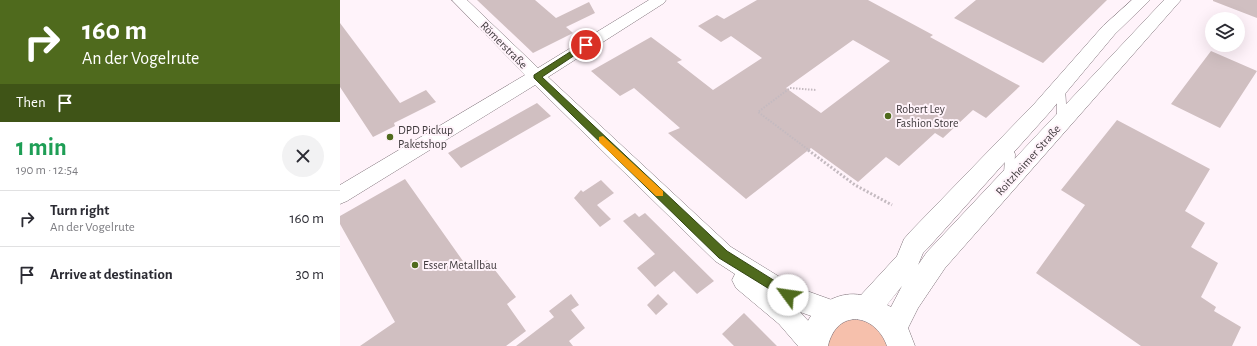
<!DOCTYPE html>
<html lang="en">
<head>
<meta charset="utf-8">
<style>
  :root { --surface:#fff; --page:#f2f2f3; --text:#2b2b33; --muted:#7c7c81; --line:#e1e1e2 }
  body { margin:0; font-family:"Alegreya Sans",sans-serif; background:var(--page); color:var(--text); height:100vh; display:flex; flex-direction:column; font-size:15px; white-space:nowrap }
  * { box-sizing:border-box; margin:0 }
  p { font-size:13px; color:var(--muted) }
  .icon { flex:none; width:22px; height:22px; fill:none; stroke:currentColor; stroke-width:2; stroke-linecap:round; stroke-linejoin:round }
  .map { position:relative; flex:1; overflow:hidden }
  .details { display:flex; flex-direction:column; background:var(--surface); width:340px }
  .details>* { flex:none }
  .guide { background:#4f6a1d; color:#fff; overflow:hidden }
  .tools { position:absolute; left:865px; top:12px; display:grid; gap:8px }
  .tools a { display:grid; place-items:center; width:40px; height:40px; border-radius:50%; background:var(--surface); box-shadow:0 4px 16px #0002; font-size:20px }
  .pin { position:absolute; display:grid; place-items:center; width:34px; height:34px; color:#fff; margin:-17px; border:2px solid #fff; border-radius:50%; box-shadow:0 1px 4px #0007 }
  .me { position:absolute; width:44px; margin:-22px; rotate:301deg; stroke-linejoin:round; filter:drop-shadow(0 0 3px #0008) }
  .turn { display:flex; align-items:center; gap:14px; height:84px; padding:0 16px; font-size:18px }
  .turn .icon { width:52px; height:52px; stroke-width:2.5 }
  .turn b { display:block; font-size:28px; line-height:34px }
  .then { display:flex; align-items:center; height:38px; padding:0 16px; background:#0003; gap:8px; font-size:15px }
  .round { display:grid; place-items:center; flex:none; width:42px; height:42px; border-radius:21px; background:var(--page) }
  .head { display:flex; align-items:center; justify-content:space-between; height:68px; padding:0 16px }
  h1 { font-size:24px; font-weight:700; line-height:30px; color:#1e9e55 }
  ul { padding:0; list-style:none }
  li { display:flex; align-items:center; gap:12px; height:56px; padding:0 16px; border-top:1px solid var(--line) }
  li div { flex:1 }
  li b { display:block; font-size:15px }
  li em { font-style:normal }
  main { display:flex; flex:1; min-height:0 }
  .map>svg:first-child { display:block }
  .green { fill:#f6c0ac }
  .building { fill:#d0bfc1; fill-rule:evenodd }
  .lines { fill:none; stroke-linecap:round; stroke-linejoin:round }
  .service-casing { stroke:#7e7178; stroke-width:1 }
  .minor-casing { stroke:#7e7178; stroke-width:1 }
  .tertiary-casing { stroke:#7e7178; stroke-width:1 }
  .path-far1 { stroke:#c4bac0; stroke-width:2; stroke-dasharray:1.5 1.5; stroke-linecap:butt }
  .path { stroke:#c4bac0; stroke-width:3; stroke-dasharray:2 2; stroke-linecap:butt }
  .service { fill:#fff; fill-rule:evenodd }
  .minor { fill:#fff; fill-rule:evenodd }
  .tertiary { fill:#fff; fill-rule:evenodd }
  .route { fill:#4f6a1d; stroke:#334513 }
  .slow { fill:#f59e0b }
  .poi-dot { fill:#4f6a1d; stroke:#fff3fa; stroke-width:1.5 }
  .labels { text-anchor:middle; dominant-baseline:central; stroke-width:4; stroke-linejoin:round; paint-order:stroke }
  .street-label { font-size:12px; fill:#403a3d; stroke:#fff3fa }
  .poi-label { font-size:12px; fill:#403a3d; stroke:#fff3fa; text-anchor:start }
</style>
</head>
<body>
<main>
<section class="details">
<div class="guide">
<div class="turn"><svg class="icon" aria-label="right" viewBox="0 0 24 24"><path d="M7 20v-9h11M14 6l5 5-5 5"/></svg><div><b>160 m</b>An der Vogelrute</div></div>
<div class="then">Then<svg class="icon" aria-label="arrive" viewBox="0 0 24 24"><path d="M6 21V4h12l-3 4 3 4H6"/></svg></div>
</div>
<div class="head"><div><h1>1 min</h1><p>190 m · 12:54</p></div><a class="round"><svg class="icon" aria-label="close" viewBox="0 0 24 24"><path d="M6 6l12 12M18 6L6 18"/></svg></a></div>
<ul>
<li><svg class="icon" aria-label="right" viewBox="0 0 24 24"><path d="M7 20v-9h11M14 6l5 5-5 5"/></svg><div><b>Turn right</b><p>An der Vogelrute</p></div><em>160 m</em></li>
<li><svg class="icon" aria-label="arrive" viewBox="0 0 24 24"><path d="M6 21V4h12l-3 4 3 4H6"/></svg><div><b>Arrive at destination</b></div><em>30 m</em></li>
</ul>
</section>
<div class="map">
<svg width="917" height="346" viewBox="0 0 917 346">
  <rect width="100%" height="100%" fill="#fff3fa"/>
  <!-- green -->
  <path class="green" d="M512,319c17,1 31,10 35,27h-60c2,-14 11,-24 25,-27z"/>
  <!-- building -->
  <path class="building" d="M137,0h58l21,18 33,-16 6,11 -29,14 7,6 -40,20z
    M417,0h111l65,35 -3,2 90,49 -34,32 -13,-8 -30,28 -8,-5 -36,33 -13,-9 -28,25 -47,-34 -65,51 -78,-66 12,-5 -46,-40 -14,8 -29,-25 60,-34 31,23 -5,2 36,28 49,-32 -31,-22 -10,6 -23,-16 19,-11 7,4zM513,40l37,21 -69,52 -35,-25z
    M636,0h131l-64,63 -89,-45z
    M873,0h44v18l-44,-17z
    M0,23l60,80 26,-13 10,12 -42,21 1,3 -22,11 -33,-50z
    M871,51l46,20 -37,57 -49,-24z
    M197,103l14,13 -90,52 -13,-15z
    M777,120l93,49 -25,42 20,12 -14,24 27,16 -17,34 15,10 -2,4 27,16 -9,19h-91l-105,-73 49,-68 -24,-15z
    M65,179l65,92 17,-11 29,37 -9,7 19,27 -20,15h-146l35,-24 -55,-98v-8z
    M261,180l13,13 -17,12 14,14 -11,8 -26,-29 7,-8 2,2z
    M295,213l4,4 6,-4 69,68 -17,13 -23,-23 -19,16 -18,-19 18,-14 -32,-33z
    M231,294l8,11 -8,5 14,18 -16,13 4,5h-57l38,-29 -5,-6z
    M318,294l10,10 -12,11 -9,-10z
    M404,313l33,33h-43l-12,-12z"/>
  <g class="lines">
    <defs>
      <path id="service" d="M721,84l4,3 2,34 -5,3 -5,-3v-34z
        M666,141l3,1 6,12 -1,22 -1,3h-8l-1,-3 1,-22 -4,-9z"/>
      <path id="minor" d="M112,0h15l71,68 111,-68h17l-2,3 -116,74 183,170 65,40 47,17 3,8 -3,8 -9,4 -34,-12 23,25 4,9h-29l-19,-22 -43,-36 -4,-8 3,-6 -20,-13 -180,-176 -188,116 -7,3v-19l185,-110z"/>
      <path id="tertiary" d="M792,0h18l-35,34 -66,79 -121,135 -5,5 -5,12 9,-13 237,-252h17l-236,268 -27,40 -10,20 7,18h-28c-12,-33 -50,-38 -59,0h-28c3,-9 4,-19 9,-27 10,-17 33,-28 52,-24l36,-39 7,-17 6,-7 125,-129 68,-77zM562,286l-11,21 -4,-2z"/>
    </defs>
    <!-- service casing -->
    <use href="#service" class="service-casing"/>
    <!-- minor casing -->
    <use href="#minor" class="minor-casing"/>
    <!-- tertiary casing -->
    <use href="#tertiary" class="tertiary-casing"/>
    <!-- path-far1 -->
    <path class="path-far1" d="M470,151l-52,-39 32,-24 26,2"/>
    <!-- path -->
    <path class="path" d="M468,150l47,35 37,20"/>
    <!-- service -->
    <use href="#service" class="service"/>
    <!-- minor -->
    <use href="#minor" class="minor"/>
    <!-- tertiary -->
    <use href="#tertiary" class="tertiary"/>
  </g>
  <!-- route -->
  <path class="route" d="M244,43l6,2 -48,32 185,174 64,40 2,4 -2,3 -3,2 -4,-2 -65,-40 -185,-180v-3z"/>
  <!-- slow -->
  <path class="slow" d="M263,136l60,55v5h-7l-57,-54v-5z"/>
  <!-- markers -->
  <g class="poi-dot">
    <circle cx="548" cy="116" r="4"/>
    <circle cx="50" cy="137" r="4"/>
    <circle cx="75" cy="265" r="4"/>
  </g>
  <g class="labels">
    <!-- street labels -->
    <g class="street-label">
      <text transform="translate(164 45) rotate(45)">Römerstraße</text>
      <text transform="translate(688 160) rotate(-48)">Roitzheimer Straße</text>
    </g>
    <!-- poi labels -->
    <g class="poi-label">
      <text x="556" y="109">Robert Ley<tspan x="556" dy="14">Fashion Store</tspan></text>
      <text x="58" y="130">DPD Pickup<tspan x="58" dy="14">Paketshop</tspan></text>
      <text x="83" y="265">Esser Metallbau</text>
    </g>
  </g>
</svg>
<div class="tools">
<a><svg class="icon" aria-label="layers" viewBox="0 0 24 24"><path d="M12 4l9 5-9 5-9-5zM3 14l9 5 9-5"/></svg></a>
</div>
<div class="pin" style="left:246px;top:45px;background:#d93025"><svg class="icon" aria-label="arrive" viewBox="0 0 24 24"><path d="M6 21V4h12l-3 4 3 4H6"/></svg></div>
<svg class="me" style="left:448px;top:295px" viewBox="-20 -20 40 40"><circle r="19" fill="#fff"/><path d="M0-13L10 11 0 6-10 11z" fill="#4f6a1d"/></svg>
</div>
</main>
</body>
</html>
